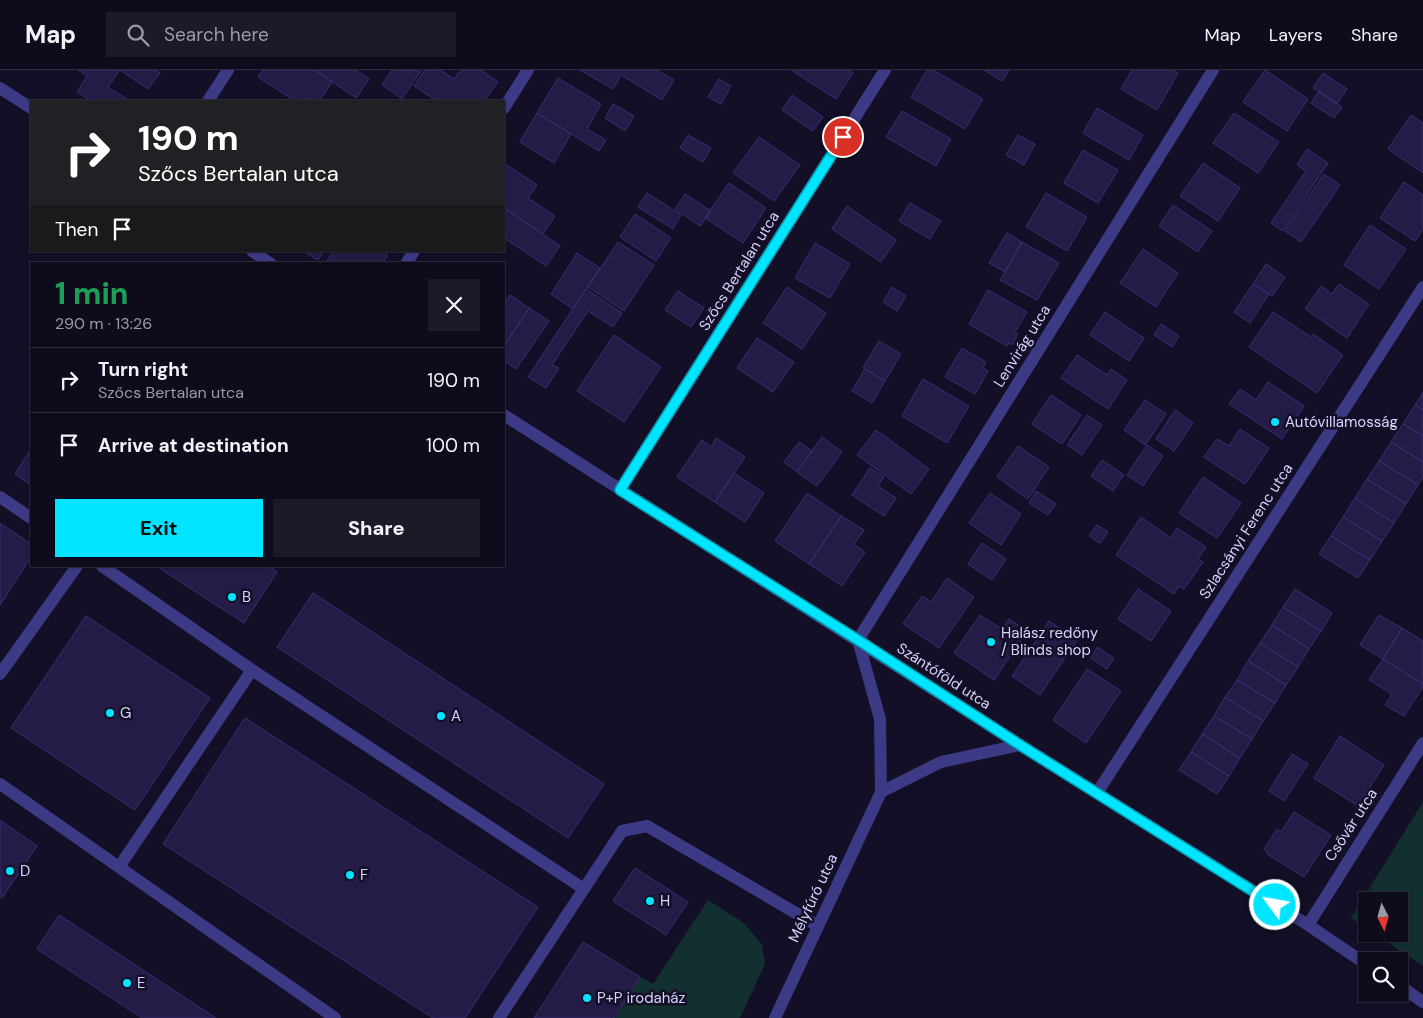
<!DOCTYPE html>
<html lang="en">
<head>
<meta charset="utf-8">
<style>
  :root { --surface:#0e0b1c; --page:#1c1929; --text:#f1f3f6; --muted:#9b9ba3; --line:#2e2b3b; --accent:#00e5ff }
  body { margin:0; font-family:"DM Sans",sans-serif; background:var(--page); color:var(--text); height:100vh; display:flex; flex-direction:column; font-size:19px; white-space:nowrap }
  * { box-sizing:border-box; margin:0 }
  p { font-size:16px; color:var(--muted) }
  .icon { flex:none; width:28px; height:28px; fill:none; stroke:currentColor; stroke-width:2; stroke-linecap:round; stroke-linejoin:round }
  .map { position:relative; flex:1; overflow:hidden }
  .drawer { position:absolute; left:30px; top:192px; width:475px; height:305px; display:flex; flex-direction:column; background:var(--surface); border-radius:0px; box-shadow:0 1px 4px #0004,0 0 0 1px var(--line) }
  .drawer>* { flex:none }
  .banner { position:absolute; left:30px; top:30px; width:475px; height:152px; border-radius:0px; box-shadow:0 1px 4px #0004,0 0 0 1px var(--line); background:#202124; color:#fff; overflow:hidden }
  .needle { width:32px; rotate:174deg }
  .tools { position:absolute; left:1358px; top:822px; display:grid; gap:10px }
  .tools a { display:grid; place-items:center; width:50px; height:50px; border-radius:0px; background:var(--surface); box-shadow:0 1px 4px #0004,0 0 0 1px var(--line); font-size:25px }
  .pin { position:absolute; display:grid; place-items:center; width:42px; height:42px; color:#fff; margin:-21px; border:2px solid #fff; border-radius:50%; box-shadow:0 1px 5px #0007 }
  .me { position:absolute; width:55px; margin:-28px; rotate:302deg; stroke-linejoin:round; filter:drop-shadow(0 0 4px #0008) }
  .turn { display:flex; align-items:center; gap:18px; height:105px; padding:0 25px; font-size:22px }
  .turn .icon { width:65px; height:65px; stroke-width:2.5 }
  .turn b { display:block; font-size:35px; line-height:42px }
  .then { display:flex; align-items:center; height:48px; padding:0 25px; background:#0003; gap:10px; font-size:19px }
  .round { display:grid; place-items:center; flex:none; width:52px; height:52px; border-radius:0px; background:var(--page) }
  .summary { display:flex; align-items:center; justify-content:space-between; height:85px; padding:0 25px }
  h1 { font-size:30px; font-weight:800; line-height:38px; color:#1e9e55 }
  .button { display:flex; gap:10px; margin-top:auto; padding:10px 25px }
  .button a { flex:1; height:58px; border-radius:0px; background:var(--accent); color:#111; font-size:20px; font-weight:800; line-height:58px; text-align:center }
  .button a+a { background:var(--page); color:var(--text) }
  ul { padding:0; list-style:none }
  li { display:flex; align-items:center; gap:15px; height:65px; padding:0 25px; border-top:1px solid var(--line) }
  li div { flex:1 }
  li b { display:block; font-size:19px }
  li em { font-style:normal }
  header { display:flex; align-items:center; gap:30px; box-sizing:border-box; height:70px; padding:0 25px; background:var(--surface); border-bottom:1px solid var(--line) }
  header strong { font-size:24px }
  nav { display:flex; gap:28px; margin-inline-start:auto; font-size:18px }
  .search { width:350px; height:45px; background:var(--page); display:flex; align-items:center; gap:12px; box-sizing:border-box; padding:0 18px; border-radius:0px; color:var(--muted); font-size:19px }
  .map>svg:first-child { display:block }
  .green { fill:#12302f }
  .building { fill:#241b47; stroke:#3b2d73 }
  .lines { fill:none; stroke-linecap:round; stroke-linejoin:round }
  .service { stroke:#3d3a85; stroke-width:12 }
  .minor { stroke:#3d3a85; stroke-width:12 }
  .route-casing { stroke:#0095a6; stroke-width:12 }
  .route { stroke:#00e5ff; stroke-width:9 }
  .poi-dot { fill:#00e5ff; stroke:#130f26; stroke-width:2 }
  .labels { text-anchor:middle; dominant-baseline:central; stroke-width:5; stroke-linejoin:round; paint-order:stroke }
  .street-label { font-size:15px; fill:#d9d4ff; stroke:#130f26 }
  .poi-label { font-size:15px; fill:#d9d4ff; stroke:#130f26; text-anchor:start }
</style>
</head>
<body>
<header>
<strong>Map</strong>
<div class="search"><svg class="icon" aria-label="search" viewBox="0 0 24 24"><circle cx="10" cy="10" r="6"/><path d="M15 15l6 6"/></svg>Search here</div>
<nav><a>Map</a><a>Layers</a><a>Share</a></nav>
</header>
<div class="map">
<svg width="1423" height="948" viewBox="0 0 1423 948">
  <rect width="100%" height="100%" fill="#130f26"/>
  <!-- green -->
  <path class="green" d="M1423,732v164l-48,-32h24v-33h-33v27l-15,-10z
    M708,830l36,23 18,22 3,19 -25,54h-125l25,-41 13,7z"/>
  <!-- building -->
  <path class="building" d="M78,0h78l4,3 -12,16 -28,-19 -12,17 22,14h-39l-14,-9 10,-16z
    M263,0h52l17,12 -13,19h-6l-7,-4 -3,4h-8l-37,-24z
    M315,0h41l13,9 -13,19z
    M392,0l29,1 -19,28 -20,-14z
    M425,0h15l14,9 7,-9h20l17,12 -14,19h-47l-23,-15z
    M580,0h77l17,10 -12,20 -41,-25 -8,14z
    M791,0h58l4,3 -17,26z
    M927,0h6l50,29 -18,30 -54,-32z
    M984,0h25l-7,11z
    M1132,0h41l5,3 -21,37 -36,-21z
    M1265,0l43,29 -21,32 -44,-29z
    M1323,3l24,16 -10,15 -24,-16z
    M558,8l43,26 -14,25 19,11 -7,11 -62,-38z
    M719,9l12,7 -10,18 -13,-7z
    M1319,21l23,16 -8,11 -23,-15z
    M792,25l31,22 -10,14 -31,-21z
    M613,34l21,12 -9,15 -20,-13z
    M1097,38l46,27 -14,25 -46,-27z
    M902,41l49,28 -15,27 -50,-29z
    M537,43l34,21 -17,29 -34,-21z
    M1234,43l45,29 -21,31 -45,-30z
    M1411,45l12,8v50l-35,-24z
    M688,65l23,13 -8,14 -23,-14z
    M1018,65l17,9 -11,21 -18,-10z
    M759,67l41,28 -26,36 -41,-28z
    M1307,79l21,14 -45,68 -12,-8 35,-52 -9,-6z
    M1083,80l35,20 -20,33 -34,-20z
    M504,93l33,22 -9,13 27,18 -12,18 -39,-26z
    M1203,93l37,25 -22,33 -38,-25z
    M1324,104l16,11 -39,57 -16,-11z
    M1404,112l19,13v34l-8,12 -35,-23z
    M729,113l37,25 -23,35 -38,-25z
    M647,123l34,22 -8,14 -35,-22z
    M1046,123l41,24 -20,34 -41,-24z
    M685,124l26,17 -11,15 -25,-17z
    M910,133l31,18 -11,18 -31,-18z
    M1173,135l39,26 -14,21 -39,-26z
    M847,136l49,34 -15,22 -49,-33z
    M504,138l56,38 -14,20 -42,-28z
    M635,144l36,24 -15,23 -36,-24z
    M1370,155l36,24 -27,40 -35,-24z
    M1007,163l15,9 -17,30 -16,-9z
    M618,172l36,23 -30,46 -36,-24z
    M1022,172l37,21 -22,37 -37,-20z
    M815,173l35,21 -20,34 -35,-20z
    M1143,179l35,24 -22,34 -36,-24z
    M307,181h17l-6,9 -12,-7z
    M333,181h50l5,4 -6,9h-57z
    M577,183l23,15 -27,41 -22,-15z
    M1266,194l19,13 -13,19 -19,-12z
    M1253,214l16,10 -19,29 -16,-11z
    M1339,214l30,20 -22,34 -42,-29 16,-23 11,8z
    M787,217l39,26 -24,36 -39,-26z
    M892,217l14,9 -9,15 -14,-9z
    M586,219l36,24 -9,14 -25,-16 -36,54 7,3 -13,20 -18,-11z
    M988,220l39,22 -12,20 3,2 -6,11 -3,-2 -2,3 -38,-22z
    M678,221l26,17 -13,19 -26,-17z
    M510,225l19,13 -25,38v-41z
    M529,238l20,13 -33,48 -12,-8v-15z
    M1105,242l39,26 -15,23 -39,-26z
    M1273,242l38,25 2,-3 30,21 -26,38 -68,-46z
    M1161,254l18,12 -7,11 -18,-12z
    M614,265l47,32 -37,55 -47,-31z
    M757,268l37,24 -21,30 -36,-24z
    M879,271l22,13 -16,27 -22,-13z
    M962,278l24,14 -3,6 5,3 -13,23 -30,-17z
    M1077,285l30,20 4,-6 16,11 -19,29 -47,-31z
    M865,299l20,12 -13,22 -20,-12z
    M923,309l46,27 -22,37 -45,-27z
    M1268,312l36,24 -22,33 -53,-35 11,-15 16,11z
    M1423,322v18l-8,-5z
    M1051,325l30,20 -19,29 -30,-20z
    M1145,330l21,14 -21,31 -21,-15z
    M1415,335l8,5v26l-20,-12z
    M1175,340l18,13 -19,28 -18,-12z
    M1087,345l15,10 -20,30 -15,-10z
    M1403,354l20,12v26l-32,-20z
    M1240,359l29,19 -24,36 -41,-27 13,-18 12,7z
    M876,360l53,39 -18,25 -54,-39z
    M822,367l20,15 -25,34 -20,-14z
    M716,368l29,19 -30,45 -38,-25 25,-37 9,7z
    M799,372l13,9 -15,21 -13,-10z
    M1391,372l32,20v15l-5,8 -39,-24z
    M1147,375l16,11 -20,30 -16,-11z
    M1018,376l31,21 -21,32 -31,-22z
    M31,379v36l-16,-11z
    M1102,390l22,15 -11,16 -22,-15z
    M1379,391l39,24 -12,19 -39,-25z
    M870,398l14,9 -6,9 18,12 -12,18 -32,-21z
    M734,403l30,20 -19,29 -30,-20z
    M1203,407l38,26 -24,35 -38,-25z
    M1367,409l39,25 -12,19 -39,-25z
    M1036,421l20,13 -8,11 -19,-12z
    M807,423l34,23 -32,48 -34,-23z
    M990,423l31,21 -20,31 -32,-22z
    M1355,428l39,25 -12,18 -39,-24z
    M841,446l23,14 -10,14 11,8 -23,34 -33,-22z
    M1141,447l30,21 6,-10 29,19 -8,12 5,3 -19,27 -5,-3 -5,8 -58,-39z
    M1343,447l39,24 -12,19 -39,-24z
    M0,453l31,21v13l-31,48z
    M1097,455l11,7 -8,11 -11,-7z
    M1331,466l39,24 -12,18 -39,-24z
    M982,473l24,16 -14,21 -24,-16z
    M156,496h113l8,6 -33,51z
    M947,508l27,19 -35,51 -36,-24 19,-28 9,6z
    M1138,519l33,22 -20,30 -33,-22z
    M1295,519l37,24 -11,18 -38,-24z
    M313,523l291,191 -36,54 -291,-191z
    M1283,537l38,24 -12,18 -37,-24z
    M980,545l22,14 7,-10 18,12 -33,49 -40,-27z
    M1379,545l23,13 -19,31 -23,-14z
    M86,546l124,82 -75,112 -124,-82z
    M1049,551l28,19 -37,55 -28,-19z
    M1272,555l37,24 -11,18 -38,-24z
    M1402,558l21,13v43l-40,-25z
    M1260,573l38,24 -12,18 -38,-24z
    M1097,577l17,11 -7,11 -16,-11z
    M1383,589l40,25v3l-19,29 -19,-11 7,-11 -23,-14z
    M1248,591l38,24 -11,18 -38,-23z
    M1087,599l34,22 -35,52 -33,-23z
    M1237,610l38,23 -12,18 -38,-24z
    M1225,627l38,24 -11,18 -38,-23z
    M1214,646l38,23 -12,19 -38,-24z
    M245,648l293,189 -73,111h-32l-270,-174z
    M1202,664l38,24 -11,18 -38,-24z
    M1340,666l44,29 -26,41 -44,-28z
    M1191,682l38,24 -12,18 -38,-24z
    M1292,684l16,10 -24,37 -15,-10z
    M1294,742l37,23 -27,42 -37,-23 1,-2 -4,-3 13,-20 4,3z
    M0,750l37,26 -35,52 -2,-1z
    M635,798l53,34 -22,33 -53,-34z
    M59,845l157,103h-74l-105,-69z
    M583,872l57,35 -26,41h-80z"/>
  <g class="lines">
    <!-- service -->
    <path class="service" d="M0,427l31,21
      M102,496l150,104 332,219
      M0,604l77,-108
      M0,714l335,234
      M119,797l133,-197
      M499,948l123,-187 25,-5 171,100"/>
    <!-- minor -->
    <path class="minor" d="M0,18l31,20
      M208,31l20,-31
      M504,38l24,-38
      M252,181l19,13
      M406,194l8,-13
      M504,345l516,330 288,180 58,39
      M620,420l265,-420
      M858,570l355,-570
      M881,722l60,-30 79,-17
      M1097,723l326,-506
      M1308,855l115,-182
      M1399,915l24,17
      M775,948l106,-226 -1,-73 -22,-79"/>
  </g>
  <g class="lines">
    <defs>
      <path id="route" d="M843,67l-223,353 238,150 162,105 255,160"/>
    </defs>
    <!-- route casing -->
    <use href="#route" class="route-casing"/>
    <!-- route -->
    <use href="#route" class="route"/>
  </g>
  <!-- markers -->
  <g class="poi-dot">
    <circle cx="1275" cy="352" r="5"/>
    <circle cx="232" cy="527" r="5"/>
    <circle cx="991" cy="572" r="5"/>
    <circle cx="110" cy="643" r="5"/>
    <circle cx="441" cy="646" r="5"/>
    <circle cx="10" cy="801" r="5"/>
    <circle cx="350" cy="805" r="5"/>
    <circle cx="650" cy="831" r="5"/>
    <circle cx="127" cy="913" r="5"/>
    <circle cx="587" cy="928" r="5"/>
  </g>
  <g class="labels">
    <!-- street labels -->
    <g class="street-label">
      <text transform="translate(739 201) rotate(-58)">Szőcs Bertalan utca</text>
      <text transform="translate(1022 276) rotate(-58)">Lenvirág utca</text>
      <text transform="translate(1246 461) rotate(-57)">Szlacsányi Ferenc utca</text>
      <text transform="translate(944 606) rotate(33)">Szántóföld utca</text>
      <text transform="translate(1351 755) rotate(-57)">Csővár utca</text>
      <text transform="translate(813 828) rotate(-65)">Mélyfúró utca</text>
    </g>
    <!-- poi labels -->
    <g class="poi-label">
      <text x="1285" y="352">Autóvillamosság</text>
      <text x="242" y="527">B</text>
      <text x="1001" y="563">Halász redőny<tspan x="1001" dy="17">/ Blinds shop</tspan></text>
      <text x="120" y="643">G</text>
      <text x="451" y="646">A</text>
      <text x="20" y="801">D</text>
      <text x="360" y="805">F</text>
      <text x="660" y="831">H</text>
      <text x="137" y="913">E</text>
      <text x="597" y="928">P+P irodaház</text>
    </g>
  </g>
</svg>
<div class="tools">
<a><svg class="needle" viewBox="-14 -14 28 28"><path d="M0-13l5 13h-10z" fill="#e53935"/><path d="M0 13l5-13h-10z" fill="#9b9ba3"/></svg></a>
<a><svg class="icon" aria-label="search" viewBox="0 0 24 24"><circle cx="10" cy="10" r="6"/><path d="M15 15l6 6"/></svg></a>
</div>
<div class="pin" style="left:843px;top:67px;background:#d93025"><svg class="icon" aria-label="arrive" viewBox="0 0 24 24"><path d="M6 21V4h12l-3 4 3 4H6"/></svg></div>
<svg class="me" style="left:1275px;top:835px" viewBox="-20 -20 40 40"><circle r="17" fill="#00e5ff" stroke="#fff" stroke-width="3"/><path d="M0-11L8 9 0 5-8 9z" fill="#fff"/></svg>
<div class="banner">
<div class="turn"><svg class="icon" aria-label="right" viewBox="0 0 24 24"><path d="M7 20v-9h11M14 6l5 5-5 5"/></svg><div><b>190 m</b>Szőcs Bertalan utca</div></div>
<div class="then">Then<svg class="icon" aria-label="arrive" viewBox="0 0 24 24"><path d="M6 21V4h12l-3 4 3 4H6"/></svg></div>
</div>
<section class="drawer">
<div class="summary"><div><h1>1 min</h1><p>290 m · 13:26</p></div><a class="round"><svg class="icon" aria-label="close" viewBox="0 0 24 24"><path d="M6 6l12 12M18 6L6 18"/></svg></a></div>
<ul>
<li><svg class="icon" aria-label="right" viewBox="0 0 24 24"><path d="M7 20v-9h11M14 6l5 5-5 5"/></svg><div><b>Turn right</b><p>Szőcs Bertalan utca</p></div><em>190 m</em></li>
<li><svg class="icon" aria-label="arrive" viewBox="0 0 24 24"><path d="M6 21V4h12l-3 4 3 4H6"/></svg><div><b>Arrive at destination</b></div><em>100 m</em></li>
</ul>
<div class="button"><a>Exit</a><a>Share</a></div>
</section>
</div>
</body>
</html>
